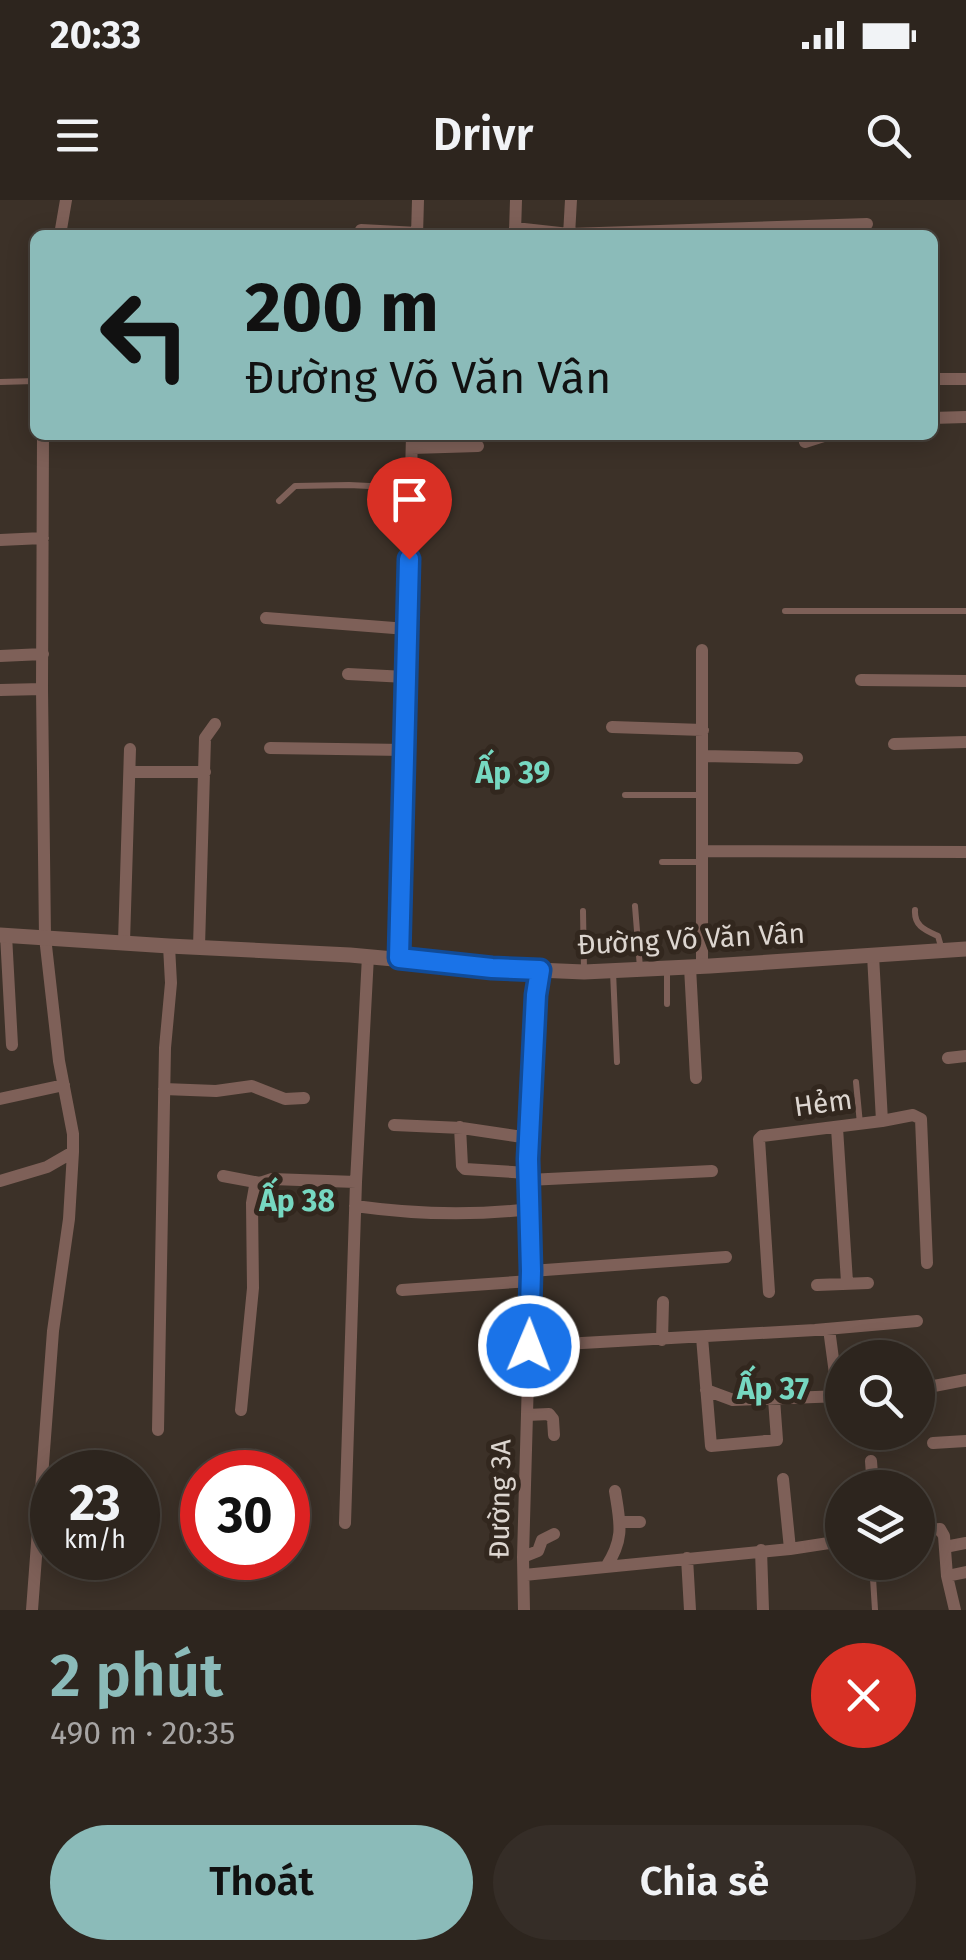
<!DOCTYPE html>
<html lang="vi">
<head>
<meta charset="utf-8">
<style>
  :root { --surface:#2d251e; --page:#352d27; --text:#f1f3f6; --muted:#a7a5a4; --line:#48423c; --accent:#8bbbb9 }
  body { margin:0; font-family:"Fira Sans",sans-serif; background:var(--page); color:var(--text); height:100vh; display:flex; flex-direction:column; font-size:38px; white-space:nowrap }
  * { box-sizing:border-box; margin:0 }
  p { font-size:32px; color:var(--muted) }
  .icon { flex:none; width:55px; height:55px; fill:none; stroke:currentColor; stroke-width:2; stroke-linecap:round; stroke-linejoin:round }
  .map { position:relative; height:1410px; overflow:hidden }
  .side { display:flex; flex-direction:column; background:var(--surface); flex:1 }
  .side>* { flex:none }
  .top-card { position:absolute; left:30px; top:30px; width:908px; height:210px; border-radius:15px; box-shadow:0 5px 25px #0003,0 0 0 2px var(--line); background:#8bbbb9; color:#111; overflow:hidden }
  .buttons { position:absolute; left:825px; top:1140px; display:grid; gap:20px }
  .buttons a { display:grid; place-items:center; width:110px; height:110px; border-radius:50%; background:var(--surface); box-shadow:0 5px 25px #0003,0 0 0 2px var(--line); font-size:50px }
  .speed { position:absolute; left:30px; top:1250px; display:flex; gap:20px; font-size:50px; font-weight:700; text-align:center }
  .speed>* { display:grid; place-content:center; width:130px; height:130px; border-radius:50%; background:var(--surface); box-shadow:0 5px 25px #0003,0 0 0 2px var(--line); line-height:1 }
  .speed small { font-size:25px; font-weight:400 }
  .speed .limit { border:15px solid #d22; background:#fff; color:#111 }
  .pin { position:absolute; display:grid; place-items:center; width:85px; height:85px; color:#fff; margin:-102px -42px; border-radius:50% 50% 50% 0; rotate:-45deg; box-shadow:0 0 10px #0007 }
  .pin .icon { rotate:45deg }
  .me { position:absolute; width:110px; margin:-55px; rotate:1deg; stroke-linejoin:round; filter:drop-shadow(0 0 8px #0008) }
  .turn { display:flex; align-items:center; gap:35px; height:210px; padding:0 50px; font-size:45px }
  .turn .icon { width:130px; height:130px; stroke-width:2.5 }
  .turn b { display:block; font-size:70px; line-height:85px }
  .round { display:grid; place-items:center; flex:none; width:105px; height:105px; border-radius:52px; background:var(--page) }
  .head { display:flex; align-items:center; justify-content:space-between; height:170px; padding:0 50px }
  h1 { font-size:60px; font-weight:600; line-height:75px; color:var(--accent) }
  .cta { display:flex; gap:20px; margin-top:auto; padding:20px 50px }
  .cta a { flex:1; height:115px; border-radius:60px; background:var(--accent); color:#111; font-size:40px; font-weight:600; line-height:115px; text-align:center }
  .cta a+a { background:var(--page); color:var(--text) }
  .status { display:flex; justify-content:space-between; align-items:center; height:70px; padding:0 50px; background:var(--surface); direction:ltr }
  .status svg { height:28px; fill:currentColor }
  header { display:flex; justify-content:space-between; align-items:center; height:130px; padding:0 50px; background:var(--surface); font-size:45px; font-weight:600 }
  .map>svg:first-child { display:block }
  .lines { fill:none; stroke-linecap:round; stroke-linejoin:round }
  .service { stroke:#7e6058; stroke-width:6 }
  .minor { stroke:#7e6058; stroke-width:12 }
  .tertiary { stroke:#7e6058; stroke-width:15 }
  .route-casing { stroke:#114b97; stroke-width:25 }
  .route { stroke:#1a73e8; stroke-width:18 }
  .labels { text-anchor:middle; dominant-baseline:central; stroke-width:10; stroke-linejoin:round; paint-order:stroke }
  .street-label { font-size:28px; fill:#ddd6d0; stroke:#32271e }
  .neighbourhood-label { font-size:30px; font-weight:bold; fill:#76d8c1; stroke:#32271e }
</style>
</head>
<body>
<div class="status"><b>20:33</b><svg viewBox="0 0 49 12"><path d="M0 12V9h3v3zM5 12V6h3v6zM10 12V3h3v9zM15 12V0h3v12zM26 1h20v11H26zM47 4h2v5h-2z"/></svg></div>
<header><svg class="icon" aria-label="menu" viewBox="0 0 24 24"><path d="M4 6h16M4 12h16M4 18h16"/></svg>Drivr<svg class="icon" aria-label="search" viewBox="0 0 24 24"><circle cx="10" cy="10" r="6"/><path d="M15 15l6 6"/></svg></header>
<div class="map">
<svg width="966" height="1410" viewBox="0 0 966 1410">
  <rect width="100%" height="100%" fill="#3c3128"/>
  <g class="lines">
    <!-- service -->
    <path class="service" d="M0,182l35,-1
      M279,301l16,-15 54,-1 62,3
      M785,411h181
      M625,595h78
      M662,662h39
      M635,706l5,62
      M915,710c-1,16 10,20 23,26l4,14
      M583,711l1,59
      M584,742l53,-2
      M613,772l4,90
      M667,804v-34
      M856,882l4,42
      M872,1362l3,48"/>
    <!-- minor -->
    <path class="minor" d="M515,28l54,6 298,-10
      M361,30l57,3
      M515,32l1,-32
      M60,35l6,-35
      M417,35l1,-35
      M569,35l2,-35
      M932,179h34
      M932,218l34,-1
      M805,242l22,-7
      M412,248l66,-2
      M0,340l43,-2
      M266,418l141,11
      M702,450v317
      M0,456l43,-2
      M348,474l58,3
      M861,480l105,1
      M0,490l42,-1
      M612,527l91,3
      M894,544l72,-2
      M270,548l134,2
      M703,556l94,2
      M130,572h75
      M702,651l264,1
      M6,735l6,110
      M124,742l6,-193
      M199,747l6,-209 10,-14
      M399,758l13,-523
      M690,767l6,111
      M948,858l18,-2
      M164,889l52,2 36,-5 33,13 19,-1
      M0,899l64,-14
      M882,921l31,-6 8,4 6,144
      M394,925l68,3 67,10
      M460,927l2,39 3,3 63,4
      M837,928l10,154
      M223,976l37,7 12,-4 84,3
      M528,980l184,-9
      M0,981l47,-14 26,-15
      M355,1006c57,8 116,10 174,3
      M531,1071l195,-14
      M817,1085l51,-2
      M402,1090l129,-9
      M769,1092l-10,-153 3,-3 120,-15 -9,-166
      M829,1129l9,67
      M702,1137l9,109 66,-6 -3,-41
      M662,1140l1,-38
      M529,1146l286,-16 102,-9
      M918,1189l48,-9
      M706,1190l27,10 109,-4
      M241,1210l12,-122 -1,-85 3,-17 5,-3
      M527,1215l22,-1 4,5 1,16
      M158,1230l7,-382 6,-65 -2,-37
      M933,1243l33,-2
      M871,1261l2,27
      M783,1279l7,70
      M620,1322h20
      M345,1323l11,-341 12,-226
      M918,1331l22,-2 4,7 3,40 8,34
      M945,1347l21,-4
      M761,1350l2,60
      M523,1357l15,-6 4,-11 12,-6
      M687,1358l3,52
      M606,1367c19,-29 14,-44 9,-76
      M524,1375l266,-26 52,-8
      M947,1376l19,-4
      M32,1410l21,-279 16,-112 4,-67v-18l-14,-73 -14,-124 -3,-248 1,-254
      M524,1410l-1,-53 8,-286 -3,-112 12,-189"/>
    <!-- tertiary -->
    <path class="tertiary" d="M0,735l169,11 181,9 142,13 92,4 126,-6 256,-17"/>
  </g>
  <g class="lines">
    <defs>
      <path id="route" d="M409,359l-10,399 93,10 48,2 -4,25 -8,164 3,112 -2,75"/>
    </defs>
    <!-- route casing -->
    <use href="#route" class="route-casing"/>
    <!-- route -->
    <use href="#route" class="route"/>
  </g>
  <g class="labels">
    <!-- street labels -->
    <g class="street-label">
      <text transform="translate(691 739) rotate(-3)">Đường Võ Văn Vân</text>
      <text transform="translate(823 903) rotate(-8)">Hẻm</text>
      <text transform="translate(500 1299) rotate(-89)">Đường 3A</text>
    </g>
    <!-- neighbourhood labels -->
    <g class="neighbourhood-label">
      <text x="513" y="573">Ấp 39</text>
      <text x="297" y="1001">Ấp 38</text>
      <text x="773" y="1189">Ấp 37</text>
    </g>
  </g>
</svg>
<div class="buttons">
<a><svg class="icon" aria-label="search" viewBox="0 0 24 24"><circle cx="10" cy="10" r="6"/><path d="M15 15l6 6"/></svg></a>
<a><svg class="icon" aria-label="layers" viewBox="0 0 24 24"><path d="M12 4l9 5-9 5-9-5zM3 14l9 5 9-5"/></svg></a>
</div>
<div class="speed"><div>23<small>km/h</small></div><div class="limit">30</div></div>
<div class="pin" style="left:409px;top:359px;background:#d93025"><svg class="icon" aria-label="arrive" viewBox="0 0 24 24"><path d="M6 21V4h12l-3 4 3 4H6"/></svg></div>
<svg class="me" style="left:529px;top:1146px" viewBox="-20 -20 40 40"><circle r="17" fill="#1a73e8" stroke="#fff" stroke-width="3"/><path d="M0-11L8 9 0 5-8 9z" fill="#fff"/></svg>
<div class="top-card">
<div class="turn"><svg class="icon" aria-label="left" viewBox="0 0 24 24"><path d="M17 20v-9H6M10 6l-5 5 5 5"/></svg><div><b>200 m</b>Đường Võ Văn Vân</div></div>
</div>
</div>
<section class="side">
<div class="head"><div><h1>2 phút</h1><p>490 m · 20:35</p></div><a class="round" style="background:#d93025;color:#fff"><svg class="icon" aria-label="close" viewBox="0 0 24 24"><path d="M6 6l12 12M18 6L6 18"/></svg></a></div>
<div class="cta"><a>Thoát</a><a>Chia sẻ</a></div>
</section>
</body>
</html>
